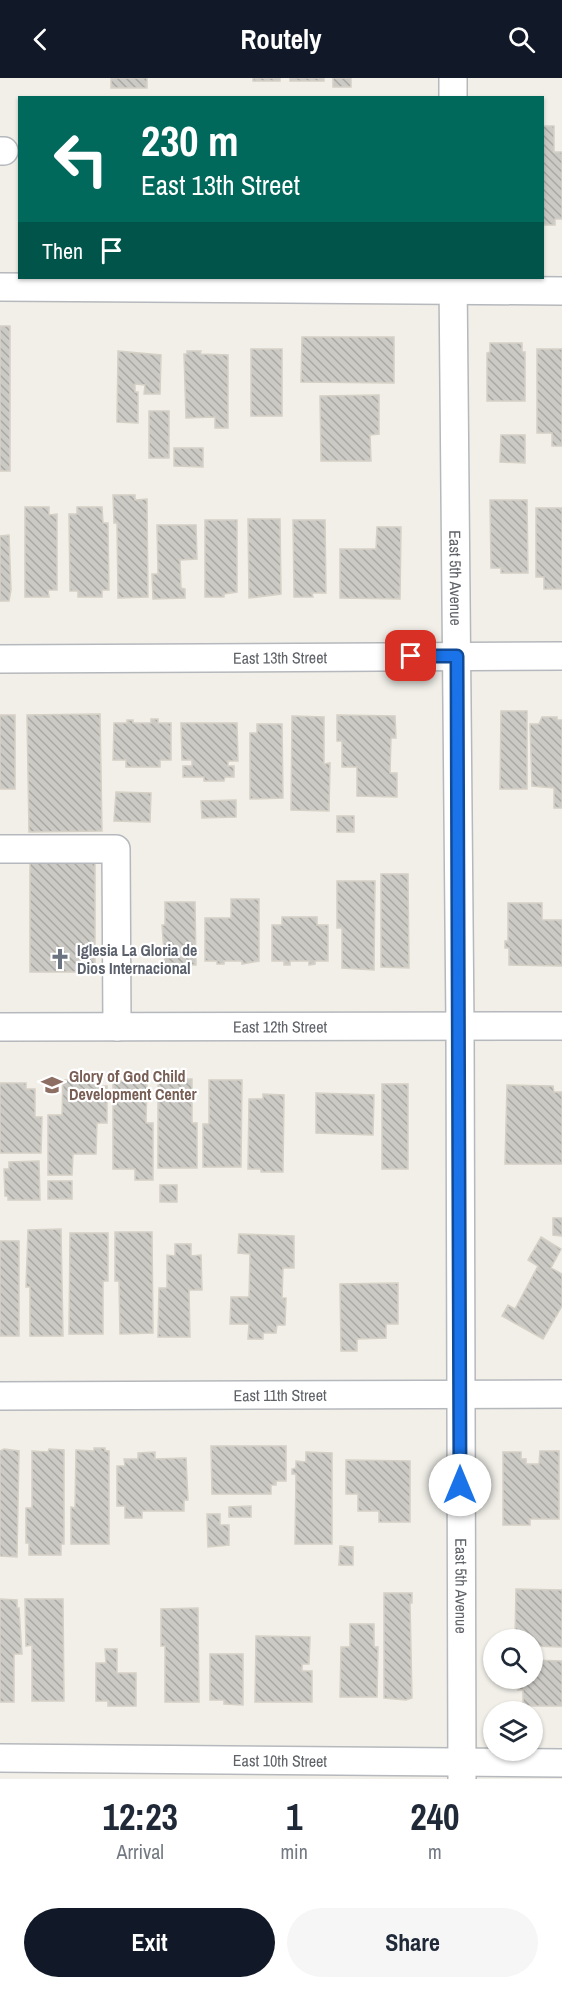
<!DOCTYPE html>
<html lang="en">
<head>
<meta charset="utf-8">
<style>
  :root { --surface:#fff; --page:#f6f6f7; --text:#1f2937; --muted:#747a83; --accent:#111827 }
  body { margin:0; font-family:"Archivo Narrow",sans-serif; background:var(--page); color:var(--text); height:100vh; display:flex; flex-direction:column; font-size:22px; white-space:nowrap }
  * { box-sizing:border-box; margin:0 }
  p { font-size:20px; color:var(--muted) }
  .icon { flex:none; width:33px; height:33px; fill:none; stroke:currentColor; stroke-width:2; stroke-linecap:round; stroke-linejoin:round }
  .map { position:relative; height:1701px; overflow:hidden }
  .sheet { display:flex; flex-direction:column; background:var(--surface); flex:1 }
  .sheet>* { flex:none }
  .top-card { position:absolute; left:18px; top:18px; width:526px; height:183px; border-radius:0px; box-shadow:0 2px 4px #0004; background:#00695c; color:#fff; overflow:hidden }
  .buttons { position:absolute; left:483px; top:1551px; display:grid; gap:12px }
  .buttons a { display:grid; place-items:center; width:60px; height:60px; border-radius:50%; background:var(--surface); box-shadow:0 2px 4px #0004; font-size:30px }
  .pin { position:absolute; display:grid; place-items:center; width:51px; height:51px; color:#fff; margin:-26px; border-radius:12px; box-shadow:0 3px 9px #0006 }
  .me { position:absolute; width:66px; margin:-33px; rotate:0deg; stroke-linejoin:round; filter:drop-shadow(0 0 4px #0008) }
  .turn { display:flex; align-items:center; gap:21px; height:126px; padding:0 24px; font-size:27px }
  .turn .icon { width:78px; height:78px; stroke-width:2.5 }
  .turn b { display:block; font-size:42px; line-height:51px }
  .then { display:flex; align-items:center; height:57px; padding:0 24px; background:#0003; gap:12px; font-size:22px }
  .eta { display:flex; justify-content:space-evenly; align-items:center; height:102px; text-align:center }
  .eta b { font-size:36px; font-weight:700; line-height:42px }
  .action { display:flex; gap:12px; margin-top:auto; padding:12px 24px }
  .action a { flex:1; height:69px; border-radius:36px; background:var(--accent); color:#fff; font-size:24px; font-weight:700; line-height:69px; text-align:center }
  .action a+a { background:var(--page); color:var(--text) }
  header { display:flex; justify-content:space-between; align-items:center; height:78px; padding:0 24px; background:var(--accent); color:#fff; font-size:27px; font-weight:700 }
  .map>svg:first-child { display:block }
  .building { fill:url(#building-back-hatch); stroke:#d6d1c6; stroke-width:1.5 }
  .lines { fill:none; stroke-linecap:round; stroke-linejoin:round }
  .minor-casing { stroke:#b5b8bc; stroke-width:30 }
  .minor { stroke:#fff; stroke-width:27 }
  .route-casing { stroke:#114b97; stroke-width:15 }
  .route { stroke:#1a73e8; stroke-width:10 }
  .labels { text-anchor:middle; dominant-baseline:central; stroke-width:4.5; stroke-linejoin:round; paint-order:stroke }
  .street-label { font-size:16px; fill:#5f6368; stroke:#fff }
  .worship-label { font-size:16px; font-weight:bold; fill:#5b616d; stroke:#fff; text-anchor:start }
  .education-label { font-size:16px; font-weight:bold; fill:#785e54; stroke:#fff; text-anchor:start }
</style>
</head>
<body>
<header><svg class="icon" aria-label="back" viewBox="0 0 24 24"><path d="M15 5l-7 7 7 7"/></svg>Routely<svg class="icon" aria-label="search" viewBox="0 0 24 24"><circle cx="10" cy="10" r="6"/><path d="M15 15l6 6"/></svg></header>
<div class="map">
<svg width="562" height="1701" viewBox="0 0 562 1701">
  <defs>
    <pattern id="building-back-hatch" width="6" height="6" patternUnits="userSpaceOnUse" patternTransform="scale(1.5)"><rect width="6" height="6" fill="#cccac5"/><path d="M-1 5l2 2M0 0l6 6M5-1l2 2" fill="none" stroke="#a9a8a4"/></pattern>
  </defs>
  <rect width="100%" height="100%" fill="#f1efe8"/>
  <!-- building -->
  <path class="building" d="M111,0h36v10h-36z
    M253,0h27v3h-27z
    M290,0h34v3h-34z
    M333,0h18v9h-18z
    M543,48h11v26h8v67h-7v6h-12z
    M0,248h10v145h-10z
    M302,259h92v46l-93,-1z
    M490,265h32v9h3v49h-38v-48l3,-1z
    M251,271h31v67h-31z
    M537,271h25v97h-10v-13h-15z
    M118,273l43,4 -1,39h-16l1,-9 -10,-1v8h3v31l-21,-1z
    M187,273h14l-1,3 28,1v73h-13v-11l-29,1 -2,-64h3z
    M379,317v39l-9,1 1,26h-50l-1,-65z
    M149,333h20v47h-20z
    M501,357h24v28l-25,-1z
    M174,370h29v19l-29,-1z
    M113,417h22v5l12,-1 1,98 -30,1 -1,-75h-3z
    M490,422h37l1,73h-27v-5h-10z
    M25,429h24v8l8,-1v76h-9l1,7h-24z
    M77,429h25l1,16h5l1,67h-7v7h-24v-6h-8l-1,-77h8z
    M536,430h26v81h-18v-12h-8z
    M248,441h32l1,75 -32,4z
    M205,442h32v72l-13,2v3h-19z
    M293,442h32l1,73h-14l1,4h-19z
    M157,447h39l1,34 -17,1 1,28 4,1v9l-32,1 -1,-25h6z
    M377,449h24l-1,72 -60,-1v-49h36z
    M9,457l2,55 -2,11h-9v-65z
    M501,633h26v78h-27z
    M100,636l2,117 -73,1 -2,-117z
    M0,637h15v74h-15z
    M337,637l58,1 1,22h-5l-1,35h7v24l-40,-1v-29h-15v-26h-5z
    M292,638l32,1v47l6,-1 -1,48 -38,-1z
    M542,639h15v3h5v88h-8v-20l-22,-2 -2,-62h9z
    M151,641h7v4h13v37h-11v7h-34v-7h-13l1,-37h13v-3h6v3h18z
    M181,645h56l1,38h-10v5h6v11h-9l-1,4h-20v-4h-21v-11h9v-6h-10z
    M257,646h25l1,74 -33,1v-66h7z
    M116,714l35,1 -1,29 -36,-1z
    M236,722v17l-34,1 -1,-17z
    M337,738h17v16h-17z
    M30,778h65v116h-65z
    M381,796h27l1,94 -28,-1z
    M337,803h38l-1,89 -32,-2v-40h-5z
    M231,821h28v62l-17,3v-3h-18v3h-7v-3h-12v-43h26z
    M165,824h30l1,63h-31l-3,-40h3z
    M508,825h34v17h20v46l-53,-1v-17h-4v-7h3z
    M282,839h35v8h11v36h-13v3l-6,1v-4h-19v4h-6v-4h-12v-36h10z
    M158,1001h34v44h5v45h-39z
    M63,1002h33v6h11v37h-10l-1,31h-23l-1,21h-24v-60h14z
    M209,1002h33l-1,87h-38v-43h6z
    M113,1003h34l-1,42h7v57h-18v-11h-22z
    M0,1005h26v6h9v28h7l-1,36h-41z
    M382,1006h26v85h-26z
    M507,1007l46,1 1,6h8v72h-57z
    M316,1015l58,2 -1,40 -57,-2z
    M263,1016l21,1 -1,77h-22v-3h-13l1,-70h14z
    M39,1083l1,39h-32v-4h-3l-1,-27h5v-7z
    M48,1103h24v18h-24z
    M160,1107h17v17h-17z
    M553,1140h9v18l-9,-1z
    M61,1151l2,107h-33v-49h-4l2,-57z
    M115,1154h37l1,101 -33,1 -1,-53h-4z
    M70,1155h38v48h-5v53h-34z
    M239,1156l55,2v32h-11l-1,30h4l-1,27h-8l-1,8h-13v6h-15l1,-15h-19l1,-27h18l1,-43 -12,-1z
    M541,1159l20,12 -10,19 11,6v32l-19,33 -41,-23 6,-11 7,4 23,-43 -10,-6z
    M0,1163h19v95h-19z
    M175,1166h16v12l10,-1 1,35h-13l1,47h-32l1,-49h8v-33l8,1z
    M398,1205v41h-12v14l-29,1v12h-16l-1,-67z
    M211,1368h75v35h-10v4h-5v9h-59z
    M94,1370h11v3h4v93h-38v-37l4,1 1,-58 18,1z
    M4,1371l15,2 -2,106 -17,-1v-105z
    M49,1371l15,1v94h-3v11h-32v-12h-3v-35h6v-57l16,1z
    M540,1373h19v68h-29v6h-27v-73h18v7h5v5h13z
    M155,1374v7l31,-1 2,42h-4v11h-42v7h-17v-12h-8v-40h8l-1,-7h14v-6z
    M306,1374l26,1v91h-37l1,-70h-4v-5l4,-1v-7l10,1z
    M346,1382l64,1v61h-31v-11h-21v-17h-12z
    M251,1428v11h-22v-10z
    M207,1436h13v11h9v20l-21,2z
    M340,1468l13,1v18h-14z
    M516,1511l46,1v57l-30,-1v-6h-17z
    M384,1515h28v10h-2l2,95 -6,2 -22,-2z
    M0,1521l17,1v8h2l3,46h-8v48h-14z
    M25,1521h38l1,102h-32v-56l-6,1z
    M198,1530l1,94h-34v-56h-4v-37z
    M350,1546h24v23h4l-1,50h-37l1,-50h9z
    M256,1558l54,1 -1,27h-7v7h10v31h-57z
    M105,1571h12v24h19v33h-28v-5h-12v-38h10z
    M210,1576h33v51l-19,-1v-4h-14z
    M532,1582l30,1v45h-39v-16h-5v-12h14z"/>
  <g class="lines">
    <defs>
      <g id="minor">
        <path d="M453,0v20"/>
        <path d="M0,73h4"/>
        <path id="s1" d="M453,200l7,749 2,752"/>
        <path d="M0,209l562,4"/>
        <path id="s2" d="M0,581l562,-3"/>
        <path d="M0,771h116l1,178"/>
        <path id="s3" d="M0,949l562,-1"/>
        <path id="s4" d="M0,1318l562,-2"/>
        <path id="s5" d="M0,1680l562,5"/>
      </g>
    </defs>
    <!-- minor casing -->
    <use href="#minor" class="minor-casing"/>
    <!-- minor -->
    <use href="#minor" class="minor"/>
  </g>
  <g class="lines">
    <defs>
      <path id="route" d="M411,578h46l3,829"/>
    </defs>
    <!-- route casing -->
    <use href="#route" class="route-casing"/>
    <!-- route -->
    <use href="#route" class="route"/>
  </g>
  <!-- icons -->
  <defs>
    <symbol id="church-bare" viewBox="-9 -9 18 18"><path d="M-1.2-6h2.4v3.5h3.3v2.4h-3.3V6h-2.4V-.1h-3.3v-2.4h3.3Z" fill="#6b7280" stroke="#fff" stroke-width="2.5" paint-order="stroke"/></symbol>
    <symbol id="school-bare" viewBox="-9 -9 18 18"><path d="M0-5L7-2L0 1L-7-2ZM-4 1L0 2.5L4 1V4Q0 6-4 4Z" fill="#8d6e63" stroke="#fff" stroke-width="2.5" paint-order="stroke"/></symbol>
  </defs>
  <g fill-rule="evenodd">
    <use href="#church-bare" x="45" y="866" width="30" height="30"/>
    <use href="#school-bare" x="37" y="992" width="30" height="30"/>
  </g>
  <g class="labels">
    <!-- street labels -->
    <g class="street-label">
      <text stroke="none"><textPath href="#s1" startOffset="300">East 5th Avenue</textPath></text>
      <text stroke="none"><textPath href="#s2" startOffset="280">East 13th Street</textPath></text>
      <text stroke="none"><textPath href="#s3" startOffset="280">East 12th Street</textPath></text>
      <text stroke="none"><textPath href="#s4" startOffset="280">East 11th Street</textPath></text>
      <text stroke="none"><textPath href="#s1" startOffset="1308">East 5th Avenue</textPath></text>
      <text stroke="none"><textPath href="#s5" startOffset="280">East 10th Street</textPath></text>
    </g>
    <!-- worship labels -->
    <g class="worship-label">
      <text x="77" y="872">Iglesia La Gloria de<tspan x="77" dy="18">Dios Internacional</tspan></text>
    </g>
    <!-- education labels -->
    <g class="education-label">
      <text x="69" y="998">Glory of God Child<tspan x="69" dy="18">Development Center</tspan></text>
    </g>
  </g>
</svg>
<div class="buttons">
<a><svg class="icon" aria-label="search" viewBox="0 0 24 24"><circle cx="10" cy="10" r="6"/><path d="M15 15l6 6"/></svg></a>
<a><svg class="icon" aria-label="layers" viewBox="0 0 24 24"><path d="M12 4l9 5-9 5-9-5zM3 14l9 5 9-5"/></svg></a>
</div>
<div class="pin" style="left:411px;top:578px;background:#d93025"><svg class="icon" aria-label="arrive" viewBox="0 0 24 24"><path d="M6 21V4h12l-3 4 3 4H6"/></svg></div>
<svg class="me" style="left:460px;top:1407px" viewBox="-20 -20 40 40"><circle r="19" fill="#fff"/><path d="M0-13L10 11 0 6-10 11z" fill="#1a73e8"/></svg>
<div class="top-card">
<div class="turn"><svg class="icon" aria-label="left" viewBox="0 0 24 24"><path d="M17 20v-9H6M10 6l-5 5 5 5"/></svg><div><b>230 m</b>East 13th Street</div></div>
<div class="then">Then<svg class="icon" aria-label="arrive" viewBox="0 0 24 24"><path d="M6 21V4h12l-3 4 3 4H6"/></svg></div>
</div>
</div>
<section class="sheet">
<div class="eta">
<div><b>12:23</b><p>Arrival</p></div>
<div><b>1</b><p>min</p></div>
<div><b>240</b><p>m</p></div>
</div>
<div class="action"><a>Exit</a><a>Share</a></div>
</section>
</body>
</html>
